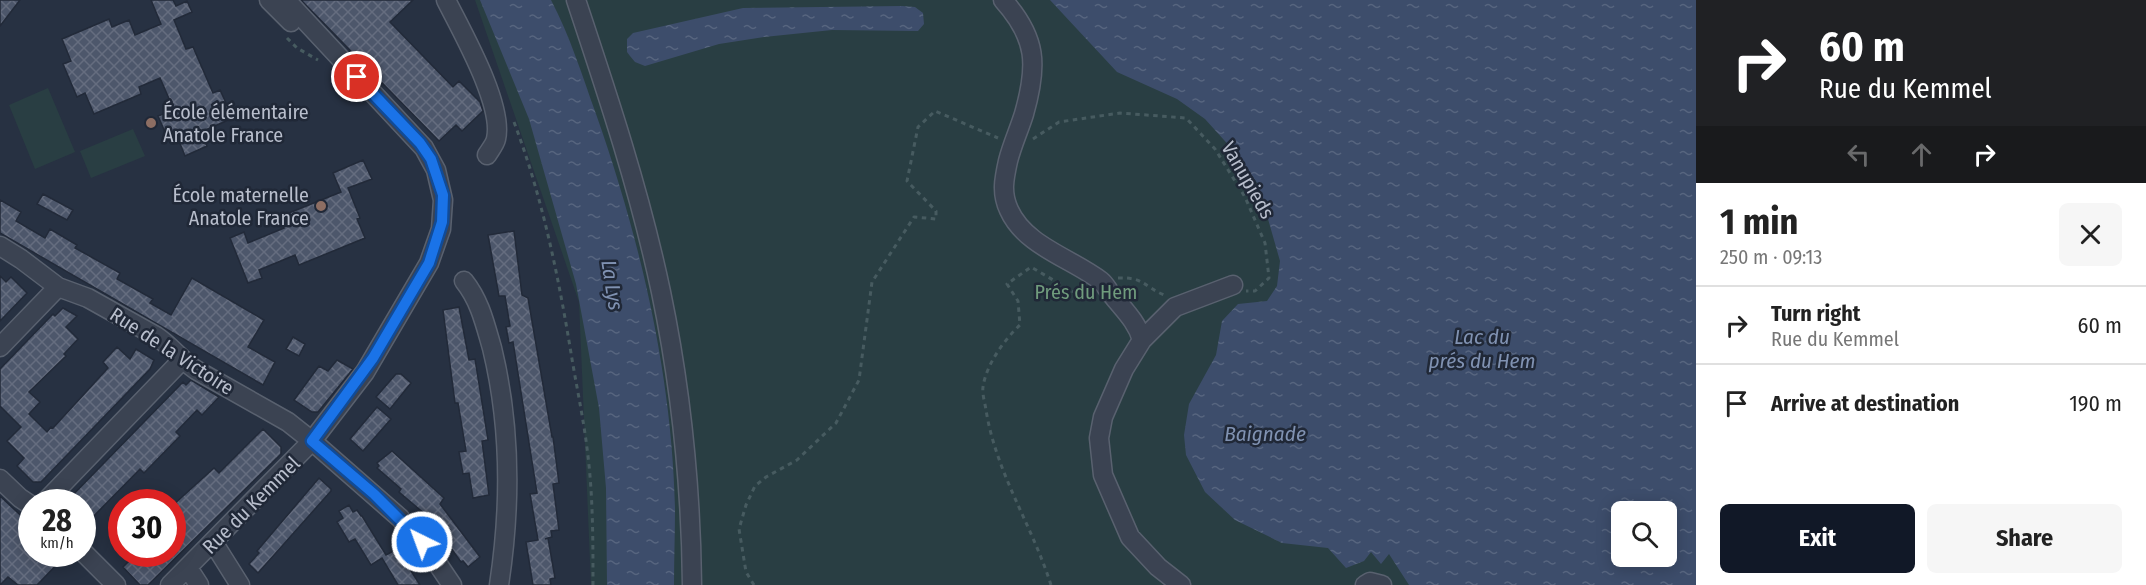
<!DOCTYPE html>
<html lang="en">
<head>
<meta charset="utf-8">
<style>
  :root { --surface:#fff; --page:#f6f6f6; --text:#222; --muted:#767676; --line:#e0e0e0; --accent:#111827 }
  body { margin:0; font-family:"Fira Sans Condensed",sans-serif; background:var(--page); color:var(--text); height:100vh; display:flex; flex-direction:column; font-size:22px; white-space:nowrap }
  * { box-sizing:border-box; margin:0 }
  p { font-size:20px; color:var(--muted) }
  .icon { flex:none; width:33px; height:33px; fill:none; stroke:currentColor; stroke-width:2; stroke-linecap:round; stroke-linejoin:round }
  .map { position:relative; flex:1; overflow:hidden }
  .drawer { display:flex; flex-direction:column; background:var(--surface); width:450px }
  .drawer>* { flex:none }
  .guide { background:#202124; color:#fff; overflow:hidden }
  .tools { position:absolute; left:1611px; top:501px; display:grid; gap:12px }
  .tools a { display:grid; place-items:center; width:66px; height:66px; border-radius:9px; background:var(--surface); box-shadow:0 3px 15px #0003; font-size:30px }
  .speed { position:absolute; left:18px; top:489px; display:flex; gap:12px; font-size:30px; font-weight:700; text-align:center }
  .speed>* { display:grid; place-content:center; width:78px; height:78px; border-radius:50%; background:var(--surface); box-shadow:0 3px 15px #0003; line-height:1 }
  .speed small { font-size:15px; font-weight:400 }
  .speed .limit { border:9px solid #d22; background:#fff; color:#111 }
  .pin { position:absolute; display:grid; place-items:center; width:51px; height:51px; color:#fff; margin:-26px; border:3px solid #fff; border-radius:50%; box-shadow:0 2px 6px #0007 }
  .me { position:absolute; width:66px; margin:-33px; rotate:318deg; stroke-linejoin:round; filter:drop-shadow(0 0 4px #0008) }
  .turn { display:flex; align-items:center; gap:21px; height:126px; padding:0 24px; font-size:27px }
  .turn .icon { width:78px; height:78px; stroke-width:2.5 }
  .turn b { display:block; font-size:42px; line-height:51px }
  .lanes { display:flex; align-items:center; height:57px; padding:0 24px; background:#0003; justify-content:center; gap:30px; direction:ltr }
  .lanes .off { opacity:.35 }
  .round { display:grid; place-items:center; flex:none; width:63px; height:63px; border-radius:9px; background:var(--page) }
  .summary { display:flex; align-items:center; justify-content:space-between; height:102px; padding:0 24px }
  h1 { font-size:36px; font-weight:700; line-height:45px }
  .cta { display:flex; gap:12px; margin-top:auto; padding:12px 24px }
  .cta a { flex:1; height:69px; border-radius:9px; background:var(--accent); color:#fff; font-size:24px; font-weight:700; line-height:69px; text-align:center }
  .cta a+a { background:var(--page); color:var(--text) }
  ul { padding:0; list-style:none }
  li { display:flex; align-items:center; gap:18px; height:78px; padding:0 24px; border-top:2px solid var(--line) }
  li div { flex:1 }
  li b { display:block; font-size:22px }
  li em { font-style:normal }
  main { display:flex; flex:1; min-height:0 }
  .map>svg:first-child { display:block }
  .park { fill:#293e43; fill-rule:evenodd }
  .water { fill:url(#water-ripples); fill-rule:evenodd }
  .building { fill:url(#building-cross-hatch); stroke:#222a39; stroke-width:1.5 }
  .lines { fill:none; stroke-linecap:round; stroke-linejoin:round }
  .minor-casing { stroke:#59616f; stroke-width:21 }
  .path { stroke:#475b60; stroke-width:3; stroke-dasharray:4.5 4.5; stroke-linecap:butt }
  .minor { stroke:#3b4352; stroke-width:18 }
  .route-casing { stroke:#114b97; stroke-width:15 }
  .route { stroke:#1a73e8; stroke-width:10 }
  .education-dot { fill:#8d6e63; stroke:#202837; stroke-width:2 }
  .labels { text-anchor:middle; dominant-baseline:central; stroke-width:5; stroke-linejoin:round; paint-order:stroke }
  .poi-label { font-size:20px; fill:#b8becc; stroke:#202837; text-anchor:start }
  .street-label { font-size:20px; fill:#b8becc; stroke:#202837 }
  .park-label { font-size:20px; fill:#709c7d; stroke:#202837 }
  .water-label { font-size:21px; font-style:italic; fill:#8092b2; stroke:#202837 }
</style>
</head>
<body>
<main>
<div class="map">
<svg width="1696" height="585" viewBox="0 0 1696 585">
  <defs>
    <pattern id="water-ripples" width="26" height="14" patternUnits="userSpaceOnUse" patternTransform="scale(1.5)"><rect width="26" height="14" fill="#3d4d6b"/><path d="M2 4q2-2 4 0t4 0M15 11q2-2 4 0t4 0" fill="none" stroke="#57657f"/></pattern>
    <pattern id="building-cross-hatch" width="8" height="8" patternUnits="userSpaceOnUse" patternTransform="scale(1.5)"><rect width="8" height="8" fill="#4d576b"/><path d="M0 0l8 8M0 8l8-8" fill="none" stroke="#656d7f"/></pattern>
  </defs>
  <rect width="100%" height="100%" fill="#273142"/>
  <!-- park -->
  <path class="park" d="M475,0h1221v585h-1105l-12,-283zM1622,512h44v44h-44z
    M48,88l27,64 -40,17 -26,-64z
    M133,129l12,27 -54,22 -11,-27z"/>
  <!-- water -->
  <path class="water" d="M480,0h71c19,36 31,75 45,114 44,125 76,260 79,394 0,26 -1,51 -1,77h-67l-1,-97 -7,-80 -23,-124 -47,-165z
    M1050,0h646v585h-287l-20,-31 -8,10 -10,-12 -7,9 -18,7 -18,-20 -46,-5 -47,-23 -30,-28 -19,-37 -2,-20 5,-31 27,-49 6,-34 16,-17 29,-3 10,-15 3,-25 -22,-77 -25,-34 -28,-31 -28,-20 -60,-27zM1622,512h44v44h-44z
    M902,6l13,1 8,6 1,11 -6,7 -86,-1 -68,7 -45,7 -74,22 -10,-4 -5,-6 -3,-4v-13l6,-6 110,-25z"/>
  <!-- building -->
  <path class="building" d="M0,0h20l-20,26z
    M151,0h22l3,6 11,-5 5,11 -18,8 12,29 7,-2 20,46 7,-3 13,28 -32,14 6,14 -22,10 -6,-15 -7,3 -3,-3 -11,-25 16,-6 -14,-32 -21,9 2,7 -47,20 -9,-21 -8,4 -14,-33 8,-3 -9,-22 47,-20 3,8 17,-7 6,15 26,-11z
    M301,0h112l-23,22 63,65 6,-6 21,21 3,9 -21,20 -6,-6 -17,16z
    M363,160l9,19 -24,9 12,30 -3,1 8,19 -66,27 -4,-10 -36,15 3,8 -14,5 -18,-45 14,-6 4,11 36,-15 -5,-11 62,-25 -8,-19z
    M43,194l30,16 -6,10 -30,-16z
    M0,200l21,12 -5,9 29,17 5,-9 27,16 -2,3 45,25 -3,6 36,20 -3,4 21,12 21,-37 72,42 -16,27 27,15 -12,23 -263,-152z
    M514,231l8,64 6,3 24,139h1l6,46 -6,1 6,46 -8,1 1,6 -7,2 3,-1 7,40 -5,1 1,6h-18l-7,-43 12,-2 -8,-46 7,-1 -24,-151 -4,1 -3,-16 4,-1 -5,-30h-6l-11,-61z
    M0,276l6,6 5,-5 16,16 -27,28z
    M459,307l10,53 6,-1 13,81 -6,1 7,54 -16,3 -4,-25 -6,1 -4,-22 7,-1 -8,-48h-3l-12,-93z
    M63,308l14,8 -11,11 12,12 -14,15 2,2 -37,36 11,10 -11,12 18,18 4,-5 2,1 55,-60 -5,-6 14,-15 13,12 6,-10 18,11 -4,9 -109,113h-8l-16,-16 7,-8 -17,-17 14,-14 -21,-21v-37l53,-55 2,2z
    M293,337l12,7 -6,12 -13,-7z
    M337,360l16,9 -35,43h-6l-18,-12 25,-34 9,5z
    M396,374h5l10,9 -21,26 -14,-12z
    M191,380l28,17 -17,18 -5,-5 -21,22 4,4 -36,37 -4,-4 -58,59v-26h-16l117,-120 3,3z
    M377,407l14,12 -28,32 -13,-12z
    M263,429l18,18v7l-133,131h-8l-17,-18 8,-8 -6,-5h47v-48l42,-38 5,5z
    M392,451l52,47 -4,6 40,53 -12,10 -5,-6 -2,1 -24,-33 3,-2 -41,-35 2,-3 -24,-21 2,-2 -2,-3z
    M319,478l12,11v2l-73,82 -9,-9 10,-11 -2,-2z
    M0,496l32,30v28h35l-30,31h-19l-10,-8 -8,8z
    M349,505l4,7 4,-2 4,6h1l24,39 11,-6 23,36h-22l-16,-27 -11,7 -16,-26 -6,3 -12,-20 6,-4 -4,-7z"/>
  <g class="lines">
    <defs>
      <path id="minor" d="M269,0l22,22
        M446,0c16,32 58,105 50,139 -1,5 -6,11 -9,16
        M576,0c32,96 64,192 85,292 20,96 30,195 31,293
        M1003,0c34,38 35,65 21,114 -5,16 -12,31 -16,47 -4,18 -7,32 1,49 16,36 62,48 92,71 5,4 7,10 11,14 12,15 25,27 30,45l-18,29 -21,48 -4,21 4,37 27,62 28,30 23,18
        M0,246l21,13 37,28 30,11 68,38c15,10 25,24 40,34l92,52 24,19 88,77 33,39 19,28
        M464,281c16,20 21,43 28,67 19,78 19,158 7,237
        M1142,340l33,-33 58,-22
        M0,347l58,-60
        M0,479l20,19 12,8
        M45,502l136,-141
        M213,542l27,43
        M82,551l34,34
        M188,568l11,17
        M170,585l142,-144 53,-69 64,-109 12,-34 2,-29 -7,-30 -12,-22 -138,-148
        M1365,585l5,-3 12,3"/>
    </defs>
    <!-- minor casing -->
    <use href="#minor" class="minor-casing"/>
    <!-- path -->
    <path class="path" d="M287,38l10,10 21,12
      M514,122c28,74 44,152 57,231 5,31 12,63 16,95 6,45 6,91 6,137
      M1033,139l26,-17 61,-9 66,5 29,31 30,48 20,46 4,35 -14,13h-9
      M1118,278c26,-1 25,8 46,17
      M754,585l-8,-13 -7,-43 7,-24 9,-19 11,-9 31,-17 39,-37 23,-43 13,-98 42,-65 22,2v-8l-29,-30 11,-54 17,-16 63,27
      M1051,585c-19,-60 -55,-112 -65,-175 -1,-7 -4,-16 -3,-23 3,-22 21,-47 37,-62l-2,-24 -11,-17 24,-17 46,27 10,-4"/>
    <!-- minor -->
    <use href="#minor" class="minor"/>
  </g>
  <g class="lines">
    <defs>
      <path id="route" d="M357,77l63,66 11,16 12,36 -1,27 -13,41 -56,95 -61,83 62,53 48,48"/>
    </defs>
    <!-- route casing -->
    <use href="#route" class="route-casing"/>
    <!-- route -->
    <use href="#route" class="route"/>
  </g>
  <!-- markers -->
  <g class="education-dot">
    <circle cx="151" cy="123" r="6"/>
    <circle cx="321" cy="206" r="6"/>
  </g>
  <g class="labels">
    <!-- poi labels -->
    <g class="poi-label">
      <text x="163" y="112">École élémentaire<tspan x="163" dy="23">Anatole France</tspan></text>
      <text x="309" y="195" text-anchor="end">École maternelle<tspan x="309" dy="23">Anatole France</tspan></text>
    </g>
    <!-- street labels -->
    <g class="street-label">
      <text transform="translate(1248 180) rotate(60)">Vanupieds</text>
      <text transform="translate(172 351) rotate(33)">Rue de la Victoire</text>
      <text transform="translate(251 505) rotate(-45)">Rue du Kemmel</text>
    </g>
    <!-- park labels -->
    <g class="park-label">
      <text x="1086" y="292">Prés du Hem</text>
    </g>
    <!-- water labels -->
    <g class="water-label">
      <text transform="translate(612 285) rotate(81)">La Lys</text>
      <text x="1482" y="337">Lac du<tspan x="1482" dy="24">prés du Hem</tspan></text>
      <text x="1265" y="434">Baignade</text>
    </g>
  </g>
</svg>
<div class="tools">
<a><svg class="icon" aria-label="search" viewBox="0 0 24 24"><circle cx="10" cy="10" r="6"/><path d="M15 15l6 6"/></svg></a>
</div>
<div class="speed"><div>28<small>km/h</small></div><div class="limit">30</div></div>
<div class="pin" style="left:357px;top:77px;background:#d93025"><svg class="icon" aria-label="arrive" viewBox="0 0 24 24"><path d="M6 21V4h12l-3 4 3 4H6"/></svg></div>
<svg class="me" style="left:422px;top:542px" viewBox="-20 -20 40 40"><circle r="17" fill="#1a73e8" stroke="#fff" stroke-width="3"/><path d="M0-11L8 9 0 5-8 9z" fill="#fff"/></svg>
</div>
<section class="drawer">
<div class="guide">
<div class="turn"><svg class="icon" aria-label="right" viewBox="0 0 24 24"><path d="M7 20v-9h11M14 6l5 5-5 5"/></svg><div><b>60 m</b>Rue du Kemmel</div></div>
<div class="lanes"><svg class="icon off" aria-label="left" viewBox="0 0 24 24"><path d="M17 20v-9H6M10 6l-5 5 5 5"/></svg><svg class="icon off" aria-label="ahead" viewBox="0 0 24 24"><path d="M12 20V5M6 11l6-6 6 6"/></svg><svg class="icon" aria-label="right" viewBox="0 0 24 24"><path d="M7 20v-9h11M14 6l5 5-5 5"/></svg></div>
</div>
<div class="summary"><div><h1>1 min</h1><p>250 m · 09:13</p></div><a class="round"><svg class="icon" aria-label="close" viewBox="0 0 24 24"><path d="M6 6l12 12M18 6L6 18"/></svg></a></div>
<ul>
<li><svg class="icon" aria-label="right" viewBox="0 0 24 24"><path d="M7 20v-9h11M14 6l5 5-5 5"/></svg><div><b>Turn right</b><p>Rue du Kemmel</p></div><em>60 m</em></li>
<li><svg class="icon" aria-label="arrive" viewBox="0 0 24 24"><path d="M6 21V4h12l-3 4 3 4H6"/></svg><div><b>Arrive at destination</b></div><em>190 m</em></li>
</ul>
<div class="cta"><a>Exit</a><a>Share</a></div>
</section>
</main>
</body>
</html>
